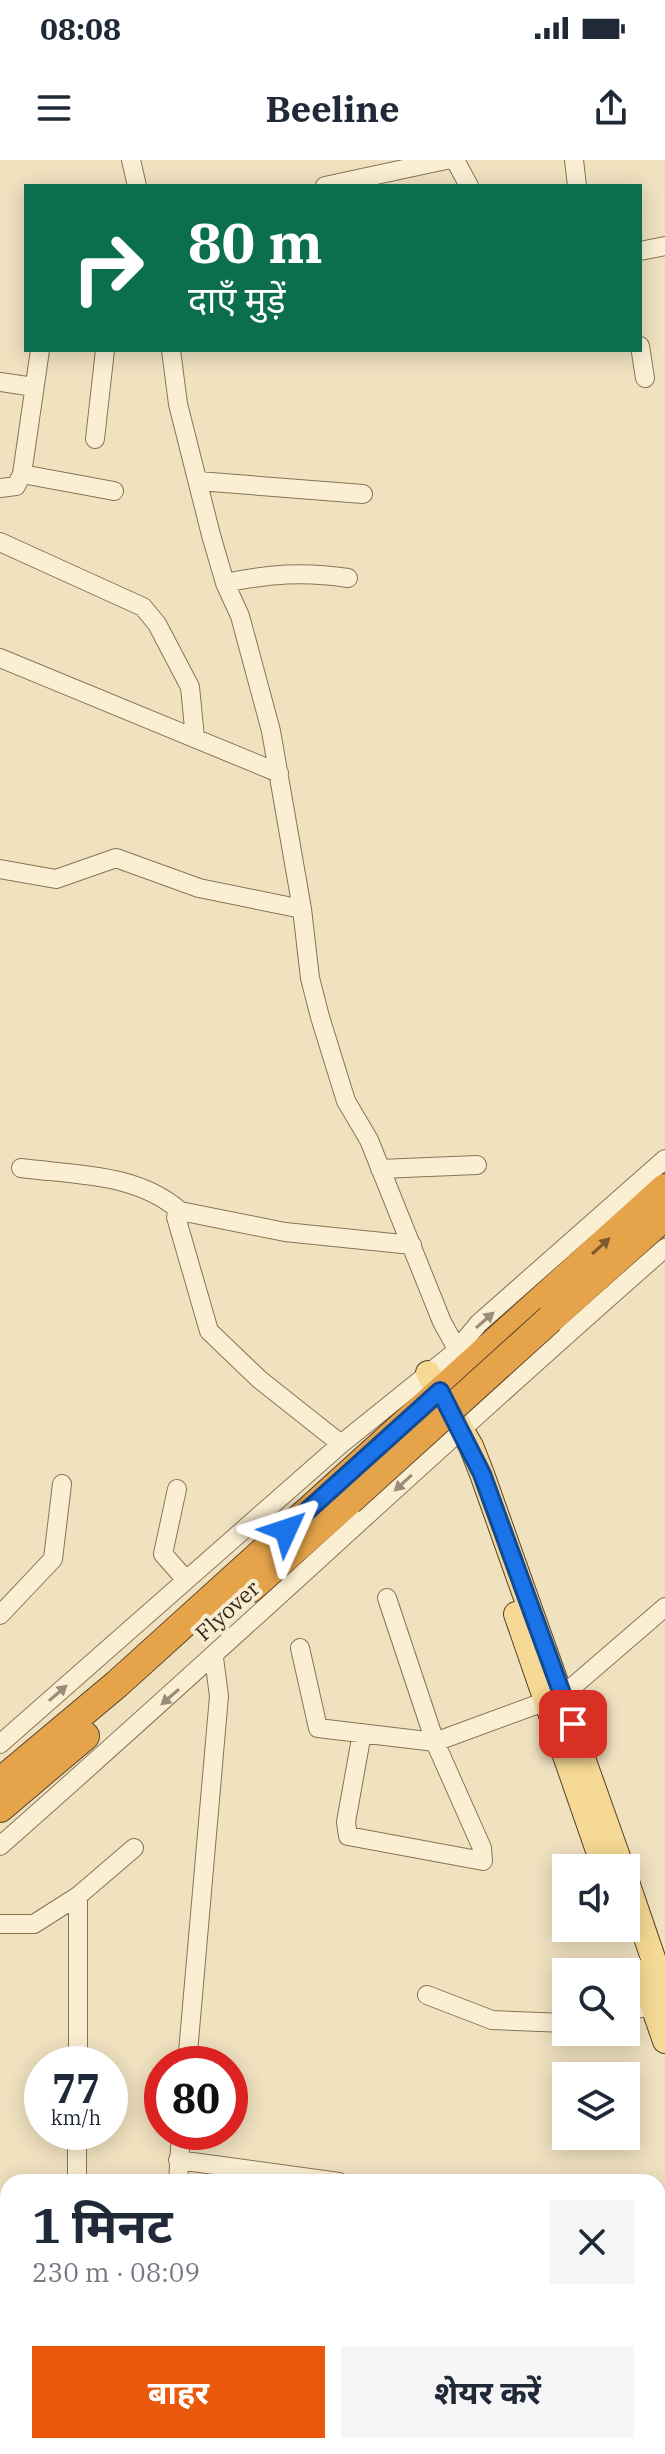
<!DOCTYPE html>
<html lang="hi">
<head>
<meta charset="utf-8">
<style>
  :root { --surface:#fff; --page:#f6f6f7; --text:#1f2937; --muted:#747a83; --accent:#ea580c }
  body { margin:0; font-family:"IBM Plex Serif","Noto Sans Devanagari",serif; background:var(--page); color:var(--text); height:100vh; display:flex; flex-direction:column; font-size:30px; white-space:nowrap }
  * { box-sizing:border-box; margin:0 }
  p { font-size:26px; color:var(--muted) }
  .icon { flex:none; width:44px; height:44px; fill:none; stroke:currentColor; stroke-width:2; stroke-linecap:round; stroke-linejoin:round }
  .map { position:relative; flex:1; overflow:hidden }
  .details { position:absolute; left:0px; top:2014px; width:666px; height:280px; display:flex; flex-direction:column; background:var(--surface); border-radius:24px 24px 0 0; box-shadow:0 4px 20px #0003 }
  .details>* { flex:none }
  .hud { position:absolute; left:24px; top:24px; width:618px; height:168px; border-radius:0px; box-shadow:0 4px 20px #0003; background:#0b6e4f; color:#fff; overflow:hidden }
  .fabs { position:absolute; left:552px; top:1694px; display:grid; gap:16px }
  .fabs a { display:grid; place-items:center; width:88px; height:88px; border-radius:0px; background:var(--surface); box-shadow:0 4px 20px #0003; font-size:40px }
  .speed { position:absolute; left:24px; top:1886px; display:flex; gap:16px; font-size:40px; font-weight:700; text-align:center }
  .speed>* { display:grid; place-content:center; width:104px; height:104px; border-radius:50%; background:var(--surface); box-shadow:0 4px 20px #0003; line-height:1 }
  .speed small { font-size:20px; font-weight:400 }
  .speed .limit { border:12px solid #d22; background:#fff; color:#111 }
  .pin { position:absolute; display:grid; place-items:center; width:68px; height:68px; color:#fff; margin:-34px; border-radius:16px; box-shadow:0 4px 12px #0006 }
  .me { position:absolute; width:88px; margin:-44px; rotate:48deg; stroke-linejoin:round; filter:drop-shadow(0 0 6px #0008) }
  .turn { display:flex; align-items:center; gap:28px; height:168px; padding:0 32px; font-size:36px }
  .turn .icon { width:104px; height:104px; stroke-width:2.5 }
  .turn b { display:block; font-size:56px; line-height:68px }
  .round { display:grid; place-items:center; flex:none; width:84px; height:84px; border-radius:0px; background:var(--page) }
  .overview { display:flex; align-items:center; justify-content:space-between; height:136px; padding:0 32px }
  h1 { font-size:48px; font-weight:700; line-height:60px }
  .primary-button { display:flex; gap:16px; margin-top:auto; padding:16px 32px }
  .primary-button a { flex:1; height:92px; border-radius:0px; background:var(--accent); color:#fff; font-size:32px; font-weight:700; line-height:92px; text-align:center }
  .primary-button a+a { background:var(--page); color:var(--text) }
  .status { display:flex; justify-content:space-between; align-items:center; height:56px; padding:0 40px; background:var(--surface); direction:ltr }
  .status svg { height:22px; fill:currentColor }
  header { display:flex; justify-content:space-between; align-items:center; height:104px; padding:0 32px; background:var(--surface); font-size:36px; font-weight:700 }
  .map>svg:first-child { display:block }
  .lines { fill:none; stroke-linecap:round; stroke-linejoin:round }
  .minor-casing { stroke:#8a7356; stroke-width:20 }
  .major-casing { stroke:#57402b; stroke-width:26 }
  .highway-casing { stroke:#57402b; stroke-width:30 }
  .minor { stroke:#fbefd3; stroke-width:18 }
  .major { stroke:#f6d994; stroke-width:24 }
  .highway { stroke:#e5a44a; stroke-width:28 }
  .highway-bridge-casing { stroke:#57402b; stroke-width:30; stroke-linecap:butt }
  .highway-bridge { stroke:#e5a44a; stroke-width:28 }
  .oneway { fill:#7d5b2e }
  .oneway2 { fill:#9a8c78 }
  .route-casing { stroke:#114b97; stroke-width:20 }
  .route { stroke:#1a73e8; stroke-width:14 }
  .labels { text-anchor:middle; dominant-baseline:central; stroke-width:8; stroke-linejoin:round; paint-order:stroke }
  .street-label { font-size:22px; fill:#382a1c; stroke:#f7eccf }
</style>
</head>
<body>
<div class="status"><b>08:08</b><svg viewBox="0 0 49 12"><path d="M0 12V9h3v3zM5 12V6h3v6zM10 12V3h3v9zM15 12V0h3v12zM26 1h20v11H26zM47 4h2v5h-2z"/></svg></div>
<header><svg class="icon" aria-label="menu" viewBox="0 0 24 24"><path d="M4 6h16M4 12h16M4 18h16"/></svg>Beeline<svg class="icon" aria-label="share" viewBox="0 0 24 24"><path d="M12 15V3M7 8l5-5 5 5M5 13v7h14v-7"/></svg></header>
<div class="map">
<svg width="665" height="2294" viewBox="0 0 665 2294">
  <rect width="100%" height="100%" fill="#f0e2bf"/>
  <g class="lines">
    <defs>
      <path id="minor" d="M131,0l6,26
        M455,0l14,26
        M574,0l3,26
        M325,26l121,-26
        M640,91l25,-5
        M640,186l5,32
        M171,190l7,54 33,131 14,48 15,33 31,115 31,178 8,69 10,39 26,84 23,39 73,182 15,27
        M0,222l34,5
        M95,279l10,-89
        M22,314l92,17
        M198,321l165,13
        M0,328l16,-2 6,-12 18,-124
        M0,382l143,65 14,17 33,63 5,51
        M225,423c43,-9 79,-12 123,-5
        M0,498l279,115
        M0,709l56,10 60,-21 83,30 103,21
        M21,1008c54,7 116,5 159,43
        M380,1009l97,-4
        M341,1284l-82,-65 -50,-48 -33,-114 4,-6 105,21 127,13
        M177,1329l-14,65 23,26
        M0,1455l53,-56 9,-75
        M300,1488l18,80 117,14 128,-47 102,-88
        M362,1573l-16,89 2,14 135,25 -1,-13 -47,-106 -48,-144
        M0,1584l341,-300 113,-91 25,-30 186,-164
        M0,1686c224,-197 441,-402 665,-598
        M78,1736l56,-48
        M0,1764h34l44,-28v168
        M427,1835l65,25 74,3
        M626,1851l27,-5
        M187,1904l32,-368 -5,-38
        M178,2000l161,22
        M77,2022v-50
        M178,2022l3,-50
        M658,2089l7,-1
        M658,2236l7,2
        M47,2286l4,8
        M178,2286v8
        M454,2286l5,8
        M664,2294l1,-5"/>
      <path id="major" d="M428,1213l43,73 11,28 140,394
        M516,1454l88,254
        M626,1719l39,114
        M641,1812l24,69"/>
      <path id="highway" d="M550,1159l115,-103
        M251,1428l98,-87
        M0,1622l117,-98 548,-496
        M0,1648l85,-72"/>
    </defs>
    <!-- minor casing -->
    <use href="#minor" class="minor-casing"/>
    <!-- major casing -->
    <use href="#major" class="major-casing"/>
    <!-- highway casing -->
    <use href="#highway" class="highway-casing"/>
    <!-- minor -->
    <use href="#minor" class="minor"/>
    <!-- major -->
    <use href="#major" class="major"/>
    <!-- highway -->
    <use href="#highway" class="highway"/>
    <defs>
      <path id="highway-bridge" d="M349,1341l201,-182"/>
    </defs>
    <!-- highway-bridge casing -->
    <use href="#highway-bridge" class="highway-bridge-casing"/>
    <!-- highway-bridge -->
    <use href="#highway-bridge" class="highway-bridge"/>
  </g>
  <!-- one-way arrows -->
  <defs><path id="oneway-solid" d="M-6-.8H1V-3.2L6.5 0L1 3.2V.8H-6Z" transform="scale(2)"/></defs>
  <use class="oneway" href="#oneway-solid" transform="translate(601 1086) rotate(-42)"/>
  <g class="oneway2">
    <use href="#oneway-solid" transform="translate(485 1160) rotate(-41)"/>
    <use href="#oneway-solid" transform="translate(403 1323) rotate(137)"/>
    <use href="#oneway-solid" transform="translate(58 1533) rotate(-41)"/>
    <use href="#oneway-solid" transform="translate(170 1537) rotate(139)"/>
  </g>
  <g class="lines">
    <defs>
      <path id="route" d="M286,1370l154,-139 42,83 91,250"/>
    </defs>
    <!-- route casing -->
    <use href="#route" class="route-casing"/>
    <!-- route -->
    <use href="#route" class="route"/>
  </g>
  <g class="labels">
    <!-- street labels -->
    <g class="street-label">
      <text transform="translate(227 1450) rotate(-42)">Flyover</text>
    </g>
  </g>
</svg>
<div class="fabs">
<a><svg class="icon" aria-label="sound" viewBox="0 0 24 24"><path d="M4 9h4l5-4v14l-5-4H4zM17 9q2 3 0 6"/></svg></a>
<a><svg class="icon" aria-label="search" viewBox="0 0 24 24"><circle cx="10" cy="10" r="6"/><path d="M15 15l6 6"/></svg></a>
<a><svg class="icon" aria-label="layers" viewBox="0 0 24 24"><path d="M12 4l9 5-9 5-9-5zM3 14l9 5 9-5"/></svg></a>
</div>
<div class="speed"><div>77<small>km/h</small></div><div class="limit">80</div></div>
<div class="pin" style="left:573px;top:1564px;background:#d93025"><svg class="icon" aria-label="arrive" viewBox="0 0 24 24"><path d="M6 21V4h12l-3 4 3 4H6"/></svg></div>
<svg class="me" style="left:286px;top:1370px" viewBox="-20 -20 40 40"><path d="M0-17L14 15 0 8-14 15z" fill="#1a73e8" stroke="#fff" stroke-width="4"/></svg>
<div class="hud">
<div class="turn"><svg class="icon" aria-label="right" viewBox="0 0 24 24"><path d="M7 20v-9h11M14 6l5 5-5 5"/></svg><div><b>80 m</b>दाएँ मुड़ें</div></div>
</div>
<section class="details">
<div class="overview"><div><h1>1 मिनट</h1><p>230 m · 08:09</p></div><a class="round"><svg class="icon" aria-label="close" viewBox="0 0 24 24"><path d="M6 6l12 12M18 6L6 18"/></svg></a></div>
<div class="primary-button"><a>बाहर</a><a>शेयर करें</a></div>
</section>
</div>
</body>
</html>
